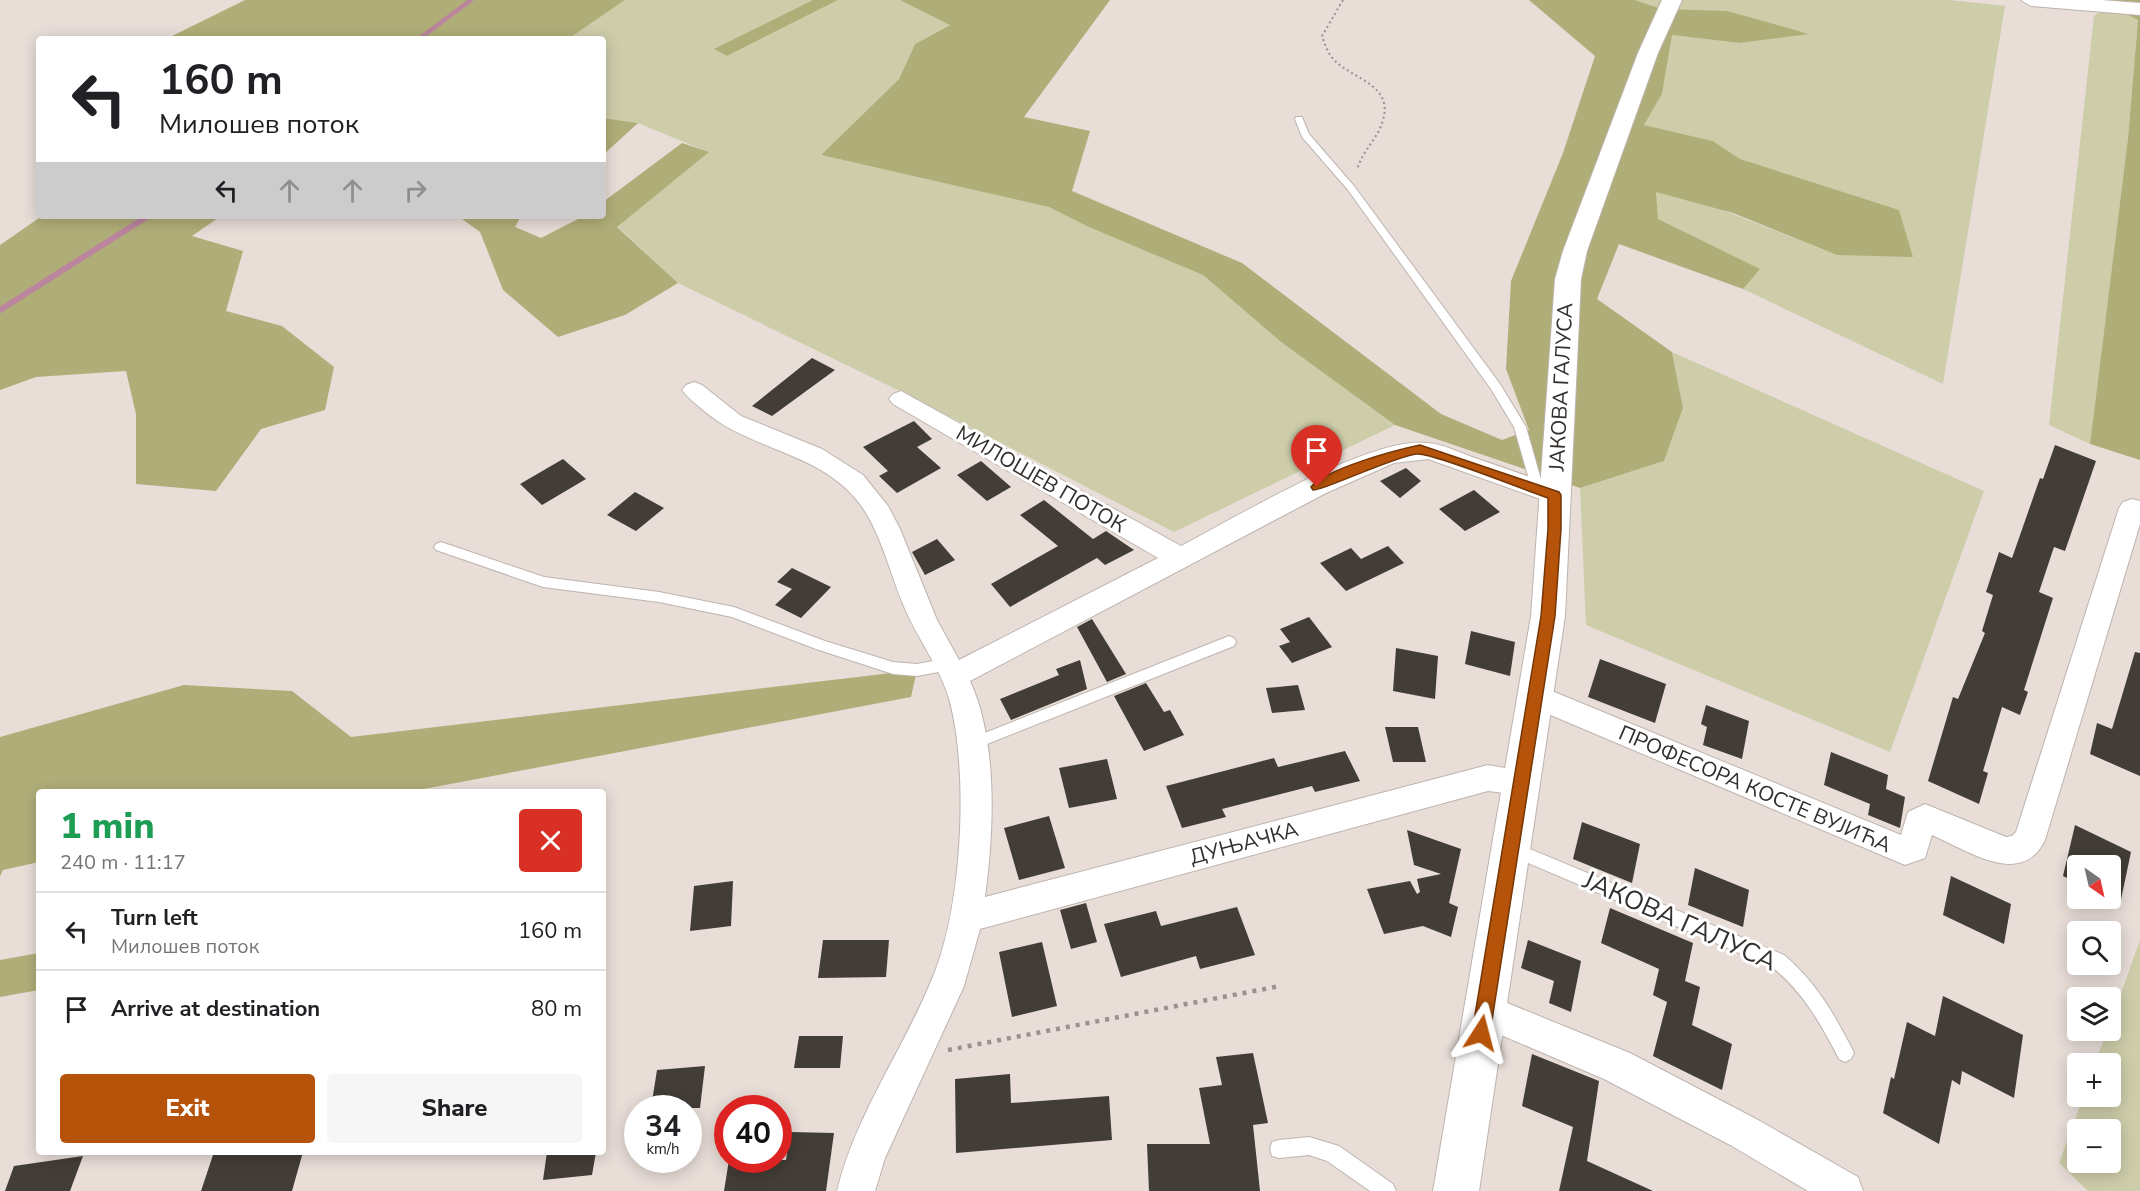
<!DOCTYPE html>
<html lang="en">
<head>
<meta charset="utf-8">
<style>
  :root { --surface:#fff; --page:#f6f6f6; --text:#202124; --muted:#757577; --line:#e0e0e0; --accent:#b45309 }
  body { margin:0; font-family:"Nunito Sans",sans-serif; background:var(--page); color:var(--text); height:100vh; display:flex; flex-direction:column; font-size:22px; white-space:nowrap }
  * { box-sizing:border-box; margin:0 }
  p { font-size:20px; color:var(--muted) }
  .icon { flex:none; width:33px; height:33px; fill:none; stroke:currentColor; stroke-width:2; stroke-linecap:round; stroke-linejoin:round }
  .map { position:relative; flex:1; overflow:hidden }
  .side { position:absolute; left:36px; top:789px; width:570px; height:366px; display:flex; flex-direction:column; background:var(--surface); border-radius:6px; box-shadow:0 3px 15px #0003 }
  .side>* { flex:none }
  .hud { position:absolute; left:36px; top:36px; width:570px; height:183px; border-radius:6px; box-shadow:0 3px 15px #0003; background:#fff; color:var(--text); overflow:hidden }
  .needle { width:39px; rotate:146deg }
  .tools { position:absolute; left:2067px; top:855px; display:grid; gap:12px }
  .tools a { display:grid; place-items:center; width:54px; height:54px; border-radius:6px; background:var(--surface); box-shadow:0 3px 15px #0003; font-size:30px }
  .speed { position:absolute; left:624px; top:1095px; display:flex; gap:12px; font-size:30px; font-weight:700; text-align:center }
  .speed>* { display:grid; place-content:center; width:78px; height:78px; border-radius:50%; background:var(--surface); box-shadow:0 3px 15px #0003; line-height:1 }
  .speed small { font-size:15px; font-weight:400 }
  .speed .limit { border:9px solid #d22; background:#fff; color:#111 }
  .pin { position:absolute; display:grid; place-items:center; width:51px; height:51px; color:#fff; margin:-62px -26px; border-radius:50% 50% 50% 0; rotate:-45deg; box-shadow:0 0 6px #0007 }
  .pin .icon { rotate:45deg }
  .me { position:absolute; width:66px; margin:-33px; rotate:9deg; stroke-linejoin:round; filter:drop-shadow(0 0 4px #0008) }
  .turn { display:flex; align-items:center; gap:21px; height:126px; padding:0 24px; font-size:27px }
  .turn .icon { width:78px; height:78px; stroke-width:2.5 }
  .turn b { display:block; font-size:42px; line-height:51px }
  .lanes { display:flex; align-items:center; height:57px; padding:0 24px; background:#0003; justify-content:center; gap:30px; direction:ltr }
  .lanes .off { opacity:.35 }
  .round { display:grid; place-items:center; flex:none; width:63px; height:63px; border-radius:6px; background:var(--page) }
  .summary { display:flex; align-items:center; justify-content:space-between; height:102px; padding:0 24px }
  h1 { font-size:36px; font-weight:800; line-height:45px; color:#1e9e55 }
  .action { display:flex; gap:12px; margin-top:auto; padding:12px 24px }
  .action a { flex:1; height:69px; border-radius:6px; background:var(--accent); color:#fff; font-size:24px; font-weight:800; line-height:69px; text-align:center }
  .action a+a { background:var(--page); color:var(--text) }
  ul { padding:0; list-style:none }
  li { display:flex; align-items:center; gap:18px; height:78px; padding:0 24px; border-top:2px solid var(--line) }
  li div { flex:1 }
  li b { display:block; font-size:22px }
  li em { font-style:normal }
  .map>svg:first-child { display:block }
  .green { fill:#cdcdaa; fill-rule:evenodd }
  .forest { fill:#b0ae78 }
  .lines { fill:none; stroke-linecap:round; stroke-linejoin:round }
  .stream-far1 { stroke:#bb859d; stroke-width:4.5 }
  .stream { stroke:#bb859d; stroke-width:6 }
  .building { fill:#423d36 }
  .lane-casing { stroke:#beb4ae; stroke-width:2 }
  .street-casing { stroke:#beb4ae; stroke-width:2 }
  .secondary-casing { stroke:#beb4ae; stroke-width:2 }
  .path-far1 { stroke:#9a928d; stroke-width:2; stroke-dasharray:2 3; stroke-linecap:butt }
  .path { stroke:#9a928d; stroke-width:4.5; stroke-dasharray:4 6; stroke-linecap:butt }
  .lane { fill:#fff; fill-rule:evenodd }
  .street { fill:#fff; fill-rule:evenodd }
  .secondary { fill:#fff; fill-rule:evenodd }
  .route { fill:#b45309; stroke:#753606; stroke-width:1.5 }
  .labels { text-anchor:middle; dominant-baseline:central; stroke-width:6; stroke-linejoin:round; paint-order:stroke }
  .street-label { font-size:21px; fill:#332f2c; stroke:#fff }
  .near-street-label { font-size:26px; fill:#332f2c; stroke:#fff }
</style>
</head>
<body>
<div class="map">
<svg width="2140" height="1191" viewBox="0 0 2140 1191">
  <rect width="100%" height="100%" fill="#e8ddd7"/>
  <!-- green -->
  <path class="green" d="M625,0h188l-98,49 12,7 111,-56h62l51,24 -36,20 -16,35 -78,76 228,52 154,68 78,67 114,83 -221,107 -268,-138 -228,-111 -61,-57 91,-74 -70,-29 -35,-5v-79h-35z
    M1635,0h314l56,6 -62,378 -200,-95 16,-20 -102,-50 -2,-28 65,18 117,46 -97,-96 -27,-18 -69,-16 18,-31 9,-59 68,8 69,-10 -146,-24z
    M2108,5l30,15 -10,118 -38,306 -41,-19 45,-409z
    M1672,352l312,139 -94,261 -304,-127 -6,-137 84,-27 19,-53z
    M2140,940v251h-52l-29,-28 24,-66 27,-1v-32l-15,-1 12,-32 3,-1 1,-9zM2078,1130h32v32h-32z"/>
  <!-- forest -->
  <path class="forest" d="M245,0h380l-57,39h-402z
    M813,0h25l-111,56 -13,-7z
    M900,0h210l-86,117 66,14 -18,60 170,72 199,151 61,26 27,-10 -23,-61 5,-88 52,-128 32,-97 -66,-56h106l27,9 65,2 82,23 -70,9 -67,-8 -10,59 -18,31 69,16 27,18 159,51 14,47 -76,-2 -104,-42 -77,-21 2,27 102,50 -17,20 -124,-45 -22,55 75,53 11,56 -19,53 -84,27 -185,-63 -114,-83 -78,-67 -114,-48 -40,-20 -228,-52 78,-76 16,-35 35,-19z
    M2106,0h34v460l-50,-16 38,-306 10,-118 -30,-15z
    M603,118l35,5 -35,32z
    M682,143l27,9 -92,75 61,56 -53,32 -67,22 -55,-47 -23,-58 -22,-16h63l-6,11 26,11 43,-22h19v-14z
    M42,216h179l-29,20 51,15 -17,60 56,15 52,41 -9,43 -64,19 -45,62 -80,-7v-70l-10,-43 -90,6 -36,13v-145z
    M917,670l-6,27 -503,95h-369v70l-36,8 -3,6v-139l184,-52 108,6 59,46z
    M39,953v37l-39,7v-37z"/>
  <g class="lines">
    <!-- stream-far1 -->
    <path class="stream-far1" d="M419,39l52,-39"/>
    <!-- stream -->
    <path class="stream" d="M0,310l148,-94"/>
  </g>
  <!-- building -->
  <path class="building" d="M812,358l23,12 -63,46 -20,-10z
    M914,421l18,18 -15,8 24,21 -44,25 -18,-17 9,-5 -25,-24z
    M2055,445l41,16 -31,90 -11,-4 -15,45 14,6 -29,92 4,2 -8,23 -18,-8 -19,64 5,2 -9,31 -51,-23 25,-84 5,2 27,-66 -3,-2 11,-36 -7,-3 13,-40 13,6 28,-80 3,1z
    M563,459l23,20 -44,26 -22,-21z
    M981,461l30,26 -24,14 -30,-26z
    M1406,468l15,13 -21,17 -20,-17z
    M1474,490l26,22 -35,19 -26,-22z
    M635,492l29,16 -28,23 -29,-16z
    M1044,500l49,39 13,-8 28,19 -29,15 -8,-7 -87,49 -19,-23 67,-38 -38,-31z
    M937,539l18,21 -30,15 -13,-23z
    M1388,546l16,17 -58,28 -26,-28 31,-15 10,11z
    M792,568l39,19 -30,31 -26,-13 17,-16 -15,-7z
    M1309,617l23,30 -40,16 -13,-17 11,-4 -10,-13z
    M1092,619l34,55 -19,8 -30,-55z
    M1471,631l44,11 -5,34 -45,-12z
    M1396,648l42,8 -3,43 -42,-8z
    M2135,652l5,1v123l-50,-22 7,-31 15,6z
    M1600,659l66,25 -11,39 -67,-26z
    M1080,660l7,29 -76,31 -11,-21 59,-24 -3,-6z
    M1146,683l18,29 6,-2 14,25 -40,16 -30,-55z
    M1298,685l7,25 -33,3 -6,-25z
    M1706,705l43,16 -7,38 -39,-14 4,-18 -6,-3z
    M1385,727h33l8,35h-33z
    M1345,751l15,30 -45,11 -3,-6 -90,23 4,8 -44,11 -16,-42 108,-28 4,9z
    M1831,752l57,23 -2,14 19,8 -5,31 -32,-13 2,-11 -46,-19z
    M1107,759l10,40 -48,9 -10,-40z
    M1049,816l16,52 -46,12 -15,-52z
    M1582,822l58,22 -8,39 -59,-24z
    M2075,825l56,27 -11,52 -11,-6 1,-32h-32v17l-15,-7z
    M1407,830l54,19 -12,54 9,4 -7,30 -28,-11 -39,8 -17,-45 43,-8 7,13 3,-2 -3,-13 24,-5 -27,-9z
    M1695,868l54,22 -6,37 -55,-22z
    M1951,876l60,28 -7,40 -61,-29z
    M733,881l-2,45 -41,5 4,-45z
    M1086,903l11,39 -26,7 -11,-39z
    M1237,907l18,48 -55,14 -4,-13 -75,21 -17,-53 52,-13 5,15z
    M1610,908l83,35 -8,38 15,6 -8,38 40,19 -10,46 -69,-34 14,-54 -14,-7 6,-26 -58,-26z
    M823,940h66l-3,37 -68,1z
    M1528,940l53,21 -10,51 -22,-9 5,-22 -33,-13z
    M1042,942l15,64 -45,11 -13,-65z
    M1943,996l80,39 -9,63 -52,-27 -2,14 -8,-5 -13,64 -56,-31 8,-36 3,2 13,-57 28,14z
    M799,1036h44l-3,32h-46z
    M1253,1053l15,70 -15,2 7,66h-111l-2,-47h63l-11,-56 23,-3 -6,-28z
    M1532,1054l67,27 -12,80 66,30h-94l14,-64 -51,-21z
    M705,1066l-5,42h-49l6,-38z
    M1010,1074l1,29 98,-7 3,44 -156,13 -1,-74z
    M790,1132l44,1 -8,58h-102l5,-31h57z
    M214,1152h89l-11,39h-91z
    M547,1152h49l-4,23 -49,5z
    M83,1156l-13,35h-65l9,-25z"/>
  <g class="lines">
    <defs>
      <path id="lane" d="M1296,117h6l7,17 45,52 146,198 26,43 18,63 -2,3 -4,1 -6,-4 -18,-63 -23,-38 -143,-199 -46,-53 -7,-18z
        M441,542l103,35 115,15 75,15 91,34 68,21 24,2 32,-6 5,2 2,4 -2,4 -5,2 -32,6 -24,-2 -77,-25 -84,-32 -73,-15 -116,-15 -107,-37 -2,-3 2,-3z
        M1229,636l5,2 2,4 -2,4 -257,102 -5,2 -5,-2 -2,-4 2,-4z
        M1513,842l271,113c31,26 49,57 67,92l3,6 -3,6 -6,3 -6,-3c-18,-35 -36,-67 -67,-92l-265,-113 -2,-5 2,-5z
        M1309,1137l30,9 54,38 3,7h-26l-43,-30 -18,-6 -30,3 -7,-2 -2,-7 2,-7 7,-2z"/>
      <path id="street" d="M694,382l8,3 39,31 81,33 41,26 25,31 12,23 37,91 22,40 199,-102 -265,-154 -4,-5 4,-5 8,-3 280,155c54,-28 191,-111 247,-103 15,1 30,9 44,14 30,10 61,21 91,32l4,6 -4,6 -9,3 -126,-45 -34,4 -68,30 -356,188c28,60 24,151 15,216l503,-132 45,8 4,9 -4,9 -11,4 -34,-4 -508,138 -16,57 -79,172 -10,33h-38c18,-75 66,-141 95,-212 30,-70 37,-203 18,-277 -9,-34 -34,-65 -47,-98 -14,-34 -22,-71 -43,-100 -40,-53 -110,-53 -157,-94 -7,-6 -15,-12 -21,-20l4,-5z
        M2132,499l8,2v23l-95,316c-23,49 -78,10 -113,-5l-7,23 -20,7 -378,-160 -4,-8 4,-8 10,-4 10,4 354,146 7,-23 17,-8 81,33 6,-1 4,-4 103,-324 4,-6z
        M1485,994l145,59 128,67 100,57 5,14h-55l-76,-45 -128,-67 -131,-56 -5,-12 5,-12z"/>
      <path id="secondary" d="M1662,0h20l-24,53 -71,198 -6,28 -16,337 -86,575h-46l98,-575 24,-337 8,-28 75,-198z
        M2021,0h80l39,3v12l-109,-9z"/>
    </defs>
    <!-- lane casing -->
    <use href="#lane" class="lane-casing"/>
    <!-- street casing -->
    <use href="#street" class="street-casing"/>
    <!-- secondary casing -->
    <use href="#secondary" class="secondary-casing"/>
    <!-- path-far1 -->
    <path class="path-far1" d="M1343,0l-21,36c3,9 6,18 13,25 20,19 58,24 48,59 -5,19 -21,31 -26,50"/>
    <!-- path -->
    <path class="path" d="M948,1050l332,-64"/>
    <!-- lane -->
    <use href="#lane" class="lane"/>
    <!-- street -->
    <use href="#street" class="street"/>
    <!-- secondary -->
    <use href="#secondary" class="secondary"/>
  </g>
  <!-- route -->
  <path class="route" d="M1420,445l139,47 2,3v34l-6,87 -65,417 -2,7 -7,2 -6,-2 -3,-7 69,-417 7,-87v-31c-21,-7 -117,-46 -131,-44 -22,2 -97,38 -104,36l-2,-3c14,-18 85,-37 109,-42z"/>
  <g class="labels">
    <!-- street labels -->
    <g class="street-label">
      <text transform="translate(1561 387) rotate(-87)">ЈАКОВА ГАЛУСА</text>
      <text transform="translate(1041 479) rotate(30)">МИЛОШЕВ ПОТОК</text>
      <text transform="translate(1755 789) rotate(23)">ПРОФЕСОРА КОСТЕ ВУЈИЋА</text>
      <text transform="translate(1244 843) rotate(-15)">ДУЊАЧКА</text>
    </g>
    <!-- near-street labels -->
    <g class="near-street-label">
      <text transform="translate(1680 921) rotate(24)">ЈАКОВА ГАЛУСА</text>
    </g>
  </g>
</svg>
<div class="tools">
<a><svg class="needle" viewBox="-14 -14 28 28"><path d="M0-13l5 13h-10z" fill="#e53935"/><path d="M0 13l5-13h-10z" fill="#757577"/></svg></a>
<a><svg class="icon" aria-label="search" viewBox="0 0 24 24"><circle cx="10" cy="10" r="6"/><path d="M15 15l6 6"/></svg></a>
<a><svg class="icon" aria-label="layers" viewBox="0 0 24 24"><path d="M12 4l9 5-9 5-9-5zM3 14l9 5 9-5"/></svg></a>
<a>+</a>
<a>−</a>
</div>
<div class="speed"><div>34<small>km/h</small></div><div class="limit">40</div></div>
<div class="pin" style="left:1317px;top:487px;background:#d93025"><svg class="icon" aria-label="arrive" viewBox="0 0 24 24"><path d="M6 21V4h12l-3 4 3 4H6"/></svg></div>
<svg class="me" style="left:1481px;top:1033px" viewBox="-20 -20 40 40"><path d="M0-17L14 15 0 8-14 15z" fill="#b45309" stroke="#fff" stroke-width="4"/></svg>
<div class="hud">
<div class="turn"><svg class="icon" aria-label="left" viewBox="0 0 24 24"><path d="M17 20v-9H6M10 6l-5 5 5 5"/></svg><div><b>160 m</b>Милошев поток</div></div>
<div class="lanes"><svg class="icon" aria-label="left" viewBox="0 0 24 24"><path d="M17 20v-9H6M10 6l-5 5 5 5"/></svg><svg class="icon off" aria-label="ahead" viewBox="0 0 24 24"><path d="M12 20V5M6 11l6-6 6 6"/></svg><svg class="icon off" aria-label="ahead" viewBox="0 0 24 24"><path d="M12 20V5M6 11l6-6 6 6"/></svg><svg class="icon off" aria-label="right" viewBox="0 0 24 24"><path d="M7 20v-9h11M14 6l5 5-5 5"/></svg></div>
</div>
<section class="side">
<div class="summary"><div><h1>1 min</h1><p>240 m · 11:17</p></div><a class="round" style="background:#d93025;color:#fff"><svg class="icon" aria-label="close" viewBox="0 0 24 24"><path d="M6 6l12 12M18 6L6 18"/></svg></a></div>
<ul>
<li><svg class="icon" aria-label="left" viewBox="0 0 24 24"><path d="M17 20v-9H6M10 6l-5 5 5 5"/></svg><div><b>Turn left</b><p>Милошев поток</p></div><em>160 m</em></li>
<li><svg class="icon" aria-label="arrive" viewBox="0 0 24 24"><path d="M6 21V4h12l-3 4 3 4H6"/></svg><div><b>Arrive at destination</b></div><em>80 m</em></li>
</ul>
<div class="action"><a>Exit</a><a>Share</a></div>
</section>
</div>
</body>
</html>
